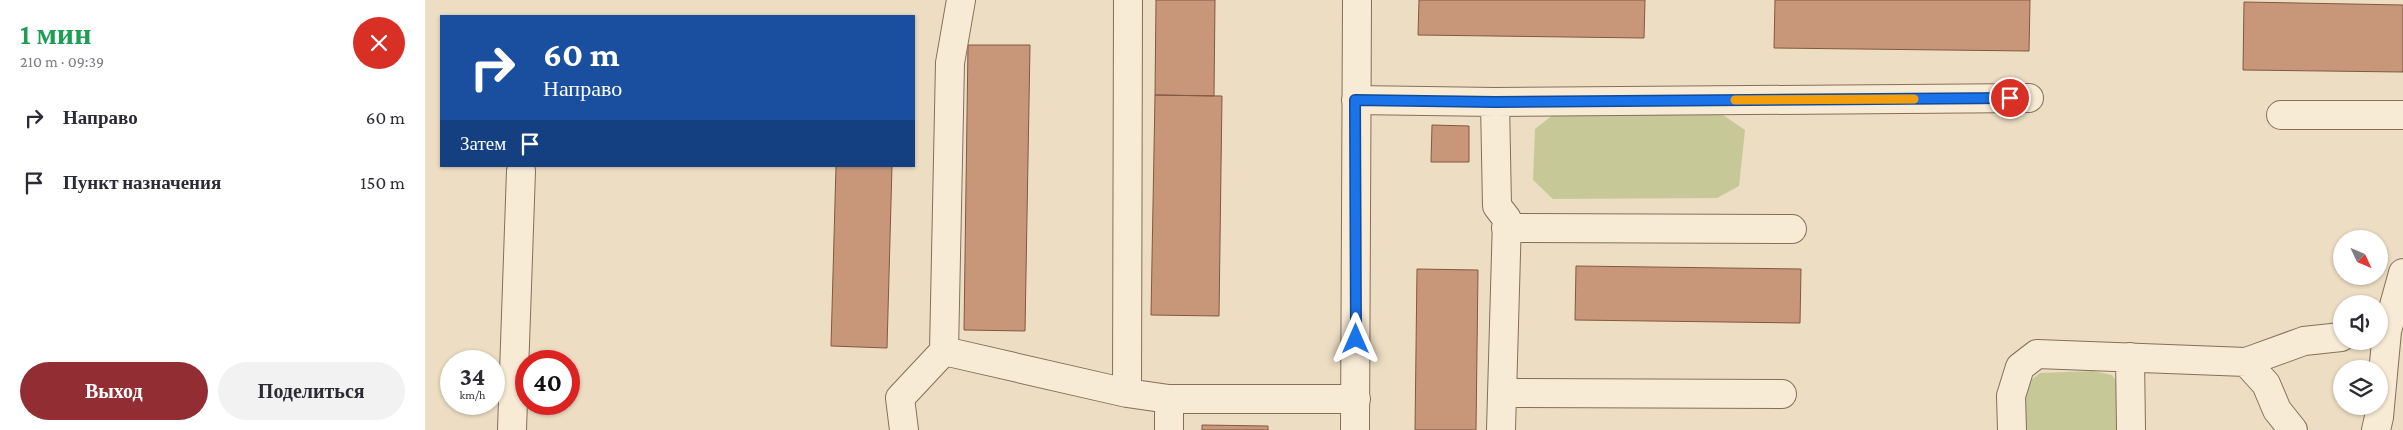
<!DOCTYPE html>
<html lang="ru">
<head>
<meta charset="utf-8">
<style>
  :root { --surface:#fff; --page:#f2f2f3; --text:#2b2b33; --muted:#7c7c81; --accent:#912d33 }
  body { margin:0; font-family:"Crimson Pro",serif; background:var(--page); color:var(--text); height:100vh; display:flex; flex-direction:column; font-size:19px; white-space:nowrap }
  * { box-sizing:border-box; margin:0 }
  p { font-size:16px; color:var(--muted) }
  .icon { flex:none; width:28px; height:28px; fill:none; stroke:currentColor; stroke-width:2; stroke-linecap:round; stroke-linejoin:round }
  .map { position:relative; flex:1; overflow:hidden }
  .details { display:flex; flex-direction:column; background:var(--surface); width:425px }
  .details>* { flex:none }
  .top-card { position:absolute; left:15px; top:15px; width:475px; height:152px; border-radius:0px; box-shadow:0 1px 4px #0004; background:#1a4fa0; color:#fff; overflow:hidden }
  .needle { width:32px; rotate:134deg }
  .tools { position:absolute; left:1908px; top:230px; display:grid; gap:10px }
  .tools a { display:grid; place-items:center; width:55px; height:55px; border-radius:50%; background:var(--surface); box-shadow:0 1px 4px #0004; font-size:25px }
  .speed { position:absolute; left:15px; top:350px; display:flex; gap:10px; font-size:25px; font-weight:700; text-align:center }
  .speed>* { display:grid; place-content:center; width:65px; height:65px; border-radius:50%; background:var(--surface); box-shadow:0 1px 4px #0004; line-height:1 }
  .speed small { font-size:12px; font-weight:400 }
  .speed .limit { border:8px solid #d22; background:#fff; color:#111 }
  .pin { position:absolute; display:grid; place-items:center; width:42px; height:42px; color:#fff; margin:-21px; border:2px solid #fff; border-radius:50%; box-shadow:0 1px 5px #0007 }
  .me { position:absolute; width:55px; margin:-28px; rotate:0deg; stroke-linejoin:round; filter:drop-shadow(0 0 4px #0008) }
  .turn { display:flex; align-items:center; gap:18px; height:105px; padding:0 20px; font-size:22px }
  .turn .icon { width:65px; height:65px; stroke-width:2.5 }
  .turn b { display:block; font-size:35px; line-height:42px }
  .then { display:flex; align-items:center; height:48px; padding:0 20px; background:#0003; gap:10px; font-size:19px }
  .round { display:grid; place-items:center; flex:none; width:52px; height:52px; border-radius:26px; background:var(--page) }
  .head { display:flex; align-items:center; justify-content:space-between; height:85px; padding:0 20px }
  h1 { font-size:30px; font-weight:600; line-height:38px; color:#1e9e55 }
  .button { display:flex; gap:10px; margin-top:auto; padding:10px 20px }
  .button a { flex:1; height:58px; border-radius:30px; background:var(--accent); color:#fff; font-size:20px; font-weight:600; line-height:58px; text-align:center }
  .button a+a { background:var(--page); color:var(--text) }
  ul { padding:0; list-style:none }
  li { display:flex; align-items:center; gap:15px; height:65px; padding:0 20px }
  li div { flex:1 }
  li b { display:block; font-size:19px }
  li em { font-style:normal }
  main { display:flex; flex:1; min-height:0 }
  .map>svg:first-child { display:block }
  .green { fill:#c6c997 }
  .building { fill:#c8977a; stroke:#835841 }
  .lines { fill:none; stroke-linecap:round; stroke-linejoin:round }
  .minor-casing { stroke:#856f5b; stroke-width:30 }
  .minor { stroke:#f7ebd6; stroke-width:28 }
  .route-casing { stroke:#114b97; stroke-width:12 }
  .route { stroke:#1a73e8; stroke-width:9 }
  .slow { stroke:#f59e0b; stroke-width:9 }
</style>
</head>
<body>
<main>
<section class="details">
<div class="head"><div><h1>1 мин</h1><p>210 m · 09:39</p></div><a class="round" style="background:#d93025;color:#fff"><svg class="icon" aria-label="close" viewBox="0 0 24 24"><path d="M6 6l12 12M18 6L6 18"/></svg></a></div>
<ul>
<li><svg class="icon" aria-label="right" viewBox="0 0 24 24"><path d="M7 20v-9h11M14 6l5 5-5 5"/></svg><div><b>Направо</b></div><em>60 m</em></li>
<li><svg class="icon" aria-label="arrive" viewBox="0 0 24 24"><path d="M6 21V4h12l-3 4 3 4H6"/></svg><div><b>Пункт назначения</b></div><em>150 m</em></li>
</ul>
<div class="button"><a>Выход</a><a>Поделиться</a></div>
</section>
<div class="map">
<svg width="1978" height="430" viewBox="0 0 1978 430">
  <rect width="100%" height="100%" fill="#ecddc3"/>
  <!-- green -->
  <path class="green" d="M1129,114l169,1 22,15 -6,56 -22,12 -164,1 -20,-19 2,-51z
    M1668,371l19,4 9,12 2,43h-101l-2,-15 7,-32 13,-10z"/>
  <!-- building -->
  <path class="building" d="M731,0h59l-1,96 -59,-1z
    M994,0h226l-1,38 -226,-3z
    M1350,0h255l-1,51 -255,-3z
    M1819,2l159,3v67l-160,-2z
    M543,45h62l-5,286 -61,-1z
    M730,95l67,1 -3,220 -68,-1z
    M1007,125l37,1v36h-38z
    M411,166h56l-5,182 -56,-2z
    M1151,266l225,3 -1,54 -225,-3z
    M992,269l61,1 -2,160h-61z
    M777,425l66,1v4h-66z"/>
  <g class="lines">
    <defs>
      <path id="minor" d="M536,0l-11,63 -6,288 183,42 42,6h187
        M931,100l139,2 2,104 10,13 -6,211
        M1070,102l534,-4
        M1856,115h122
        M1081,228l286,1
        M1705,357l1,73
        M1821,362l58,-21 37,-4
        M702,393l1,-393
        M1077,393l280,1
        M87,430l9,-259
        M479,430l-4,-32 44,-47
        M744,430v-31
        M930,430l2,-430
        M1587,430l-1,-34 9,-29 17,-13 209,8 20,22 11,26 16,20
        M1951,430l3,-13 8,-86 16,-58"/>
    </defs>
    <!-- minor casing -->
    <use href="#minor" class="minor-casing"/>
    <!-- minor -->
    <use href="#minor" class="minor"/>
  </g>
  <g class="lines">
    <defs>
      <path id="route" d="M931,339l-1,-239 140,2 515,-4"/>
    </defs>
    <!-- route casing -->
    <use href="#route" class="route-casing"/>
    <!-- route -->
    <use href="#route" class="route"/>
    <!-- slow -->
    <path class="slow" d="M1310,100l179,-1"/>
  </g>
</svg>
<div class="tools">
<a><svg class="needle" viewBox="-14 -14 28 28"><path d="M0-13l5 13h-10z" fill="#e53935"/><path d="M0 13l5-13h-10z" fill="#7c7c81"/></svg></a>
<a><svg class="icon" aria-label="sound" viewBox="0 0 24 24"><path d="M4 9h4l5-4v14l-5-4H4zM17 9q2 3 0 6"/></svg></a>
<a><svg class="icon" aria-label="layers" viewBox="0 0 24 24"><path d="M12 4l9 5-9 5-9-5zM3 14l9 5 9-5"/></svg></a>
</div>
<div class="speed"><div>34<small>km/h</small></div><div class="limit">40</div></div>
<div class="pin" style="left:1585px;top:98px;background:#d93025"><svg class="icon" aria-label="arrive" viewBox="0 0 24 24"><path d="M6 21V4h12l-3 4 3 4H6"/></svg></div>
<svg class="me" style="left:931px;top:339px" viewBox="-20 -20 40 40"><path d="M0-17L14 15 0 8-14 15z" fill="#1a73e8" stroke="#fff" stroke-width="4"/></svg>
<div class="top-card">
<div class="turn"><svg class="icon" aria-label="right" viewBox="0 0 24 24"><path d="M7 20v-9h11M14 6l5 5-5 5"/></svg><div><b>60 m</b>Направо</div></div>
<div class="then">Затем<svg class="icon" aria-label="arrive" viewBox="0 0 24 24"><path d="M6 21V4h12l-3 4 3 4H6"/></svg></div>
</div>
</div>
</main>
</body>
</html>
